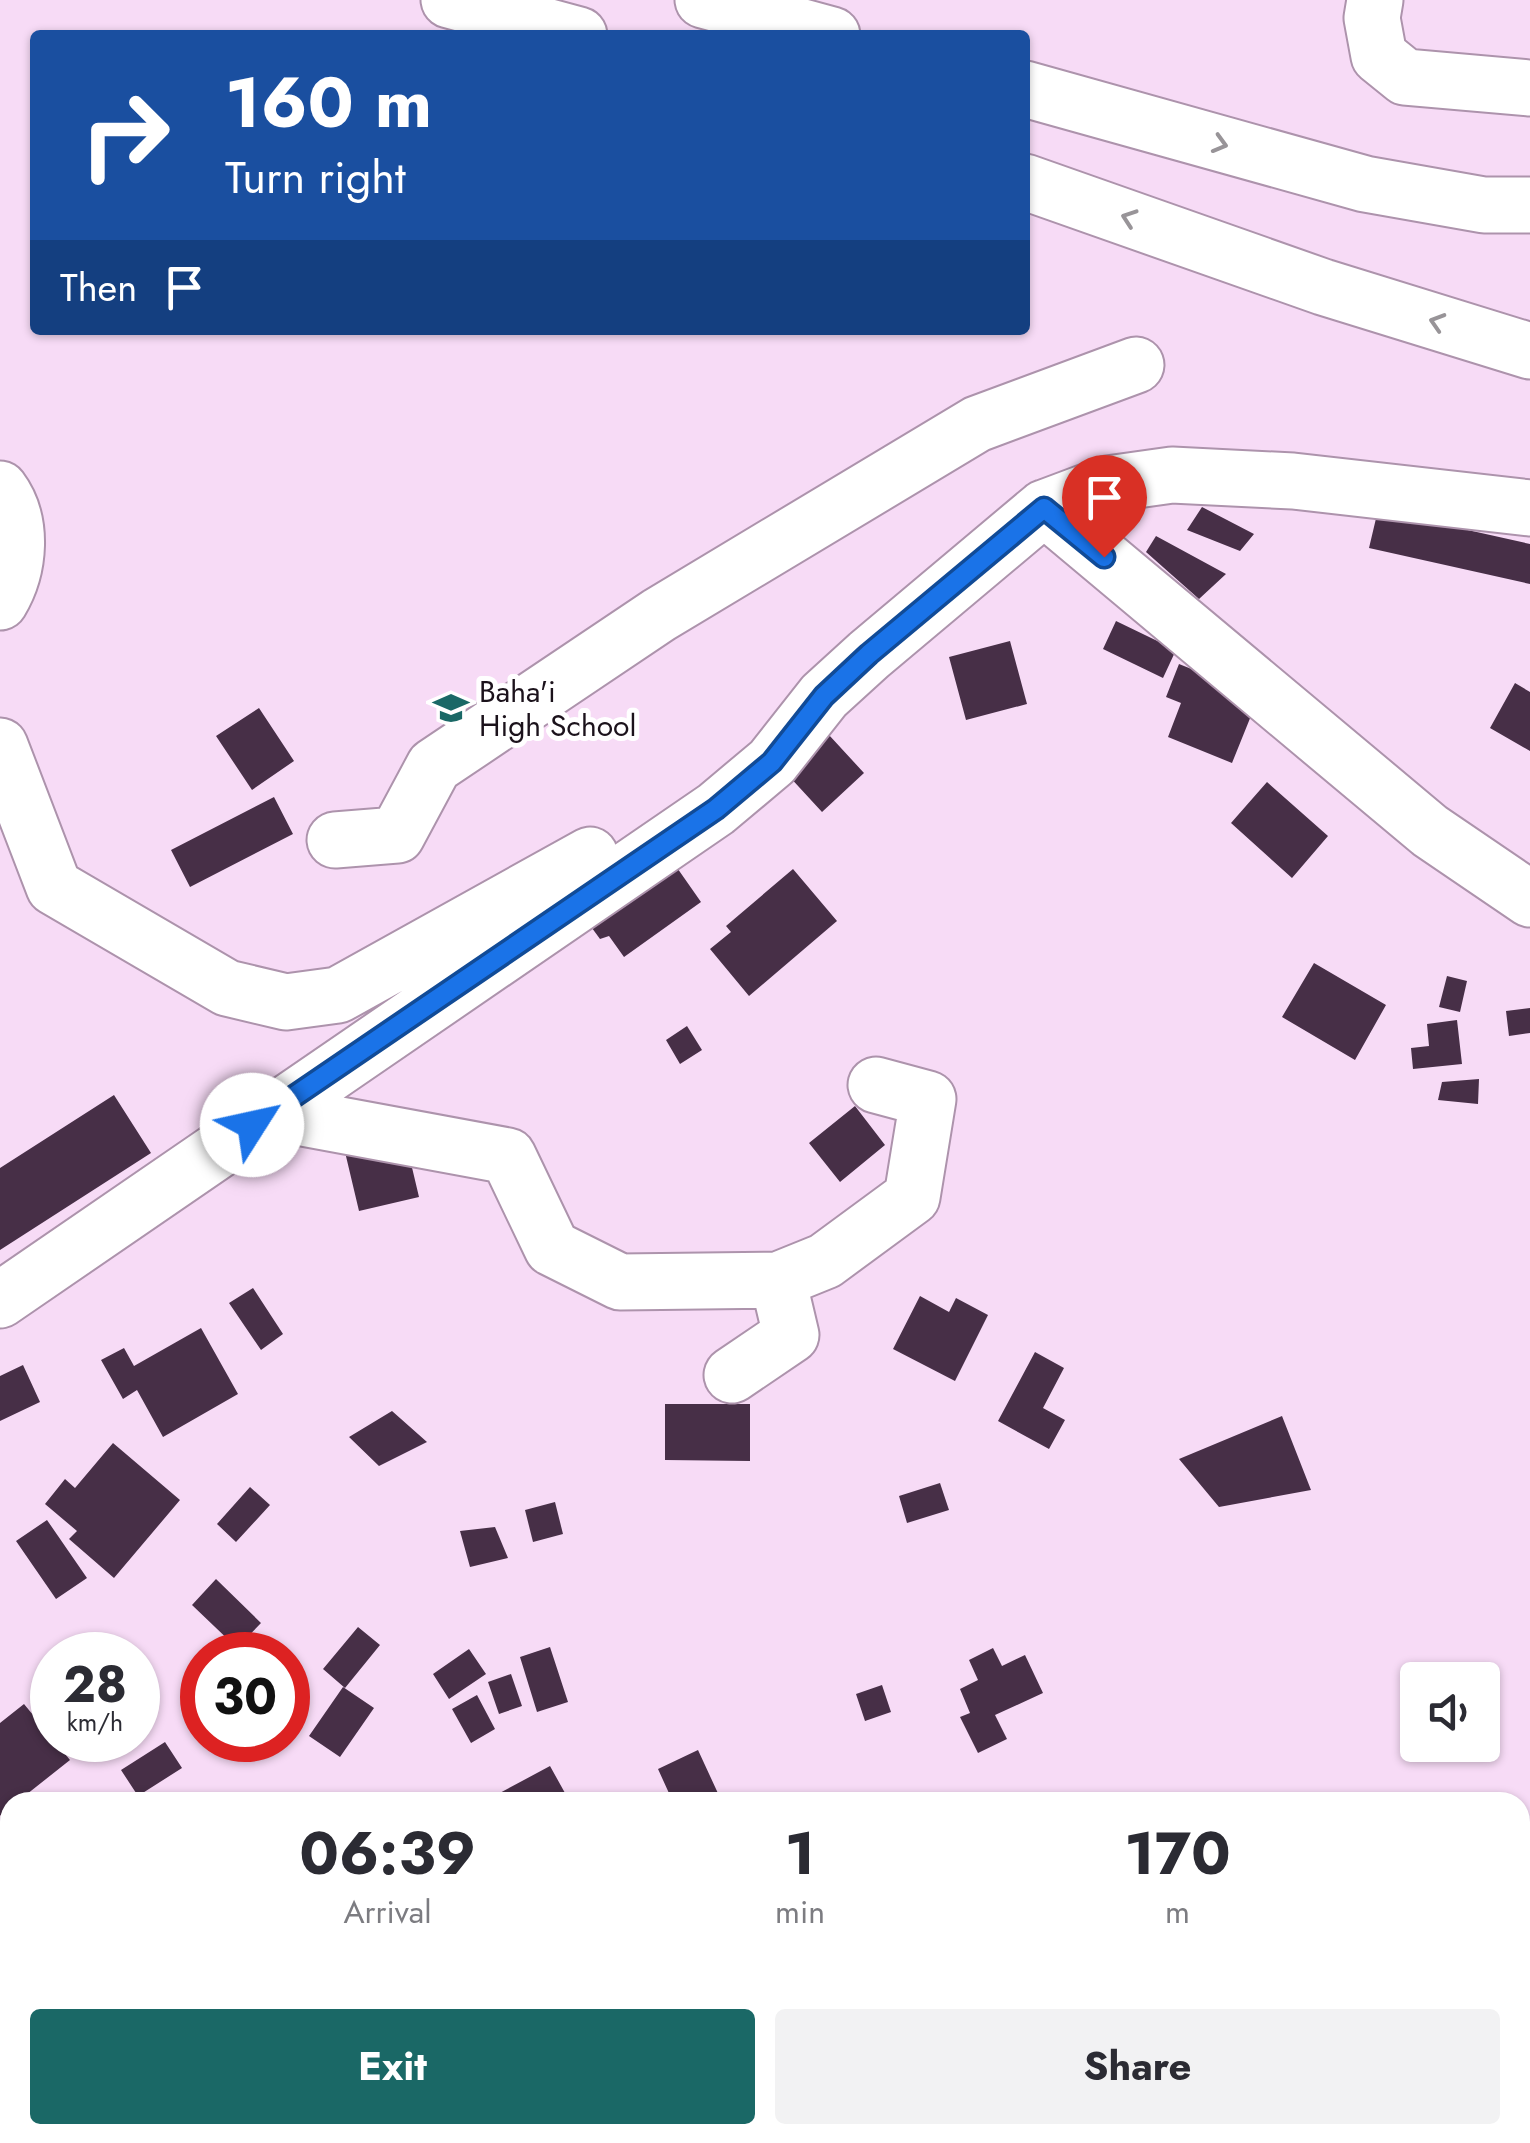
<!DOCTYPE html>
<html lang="en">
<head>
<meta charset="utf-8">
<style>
  :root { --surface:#fff; --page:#f2f2f3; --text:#2b2b33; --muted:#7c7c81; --accent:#1a6866 }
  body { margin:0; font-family:Jost,sans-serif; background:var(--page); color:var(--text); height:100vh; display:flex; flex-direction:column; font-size:38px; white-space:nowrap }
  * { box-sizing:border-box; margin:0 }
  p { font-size:32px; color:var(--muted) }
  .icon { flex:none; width:55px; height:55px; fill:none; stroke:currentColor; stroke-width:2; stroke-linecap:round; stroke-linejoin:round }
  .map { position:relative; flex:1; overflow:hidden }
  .drawer { position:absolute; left:0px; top:1792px; width:1530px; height:352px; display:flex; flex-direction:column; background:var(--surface); border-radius:30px 30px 0 0; box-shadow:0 2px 8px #0004 }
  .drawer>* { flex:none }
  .banner { position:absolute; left:30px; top:30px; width:1000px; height:305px; border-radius:10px; box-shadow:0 2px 8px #0004; background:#1a4fa0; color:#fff; overflow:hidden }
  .tools { position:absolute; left:1400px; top:1662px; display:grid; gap:20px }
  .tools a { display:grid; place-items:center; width:100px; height:100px; border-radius:10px; background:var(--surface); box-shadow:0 2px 8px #0004; font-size:50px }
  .speed { position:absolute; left:30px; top:1632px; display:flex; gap:20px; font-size:50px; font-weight:700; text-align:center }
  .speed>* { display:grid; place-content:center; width:130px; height:130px; border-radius:50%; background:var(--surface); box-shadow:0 2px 8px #0004; line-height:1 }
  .speed small { font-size:25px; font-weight:400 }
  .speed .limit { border:15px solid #d22; background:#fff; color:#111 }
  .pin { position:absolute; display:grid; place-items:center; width:85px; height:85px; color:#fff; margin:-102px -42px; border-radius:50% 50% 50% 0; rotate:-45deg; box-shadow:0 0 10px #0007 }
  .pin .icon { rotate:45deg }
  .me { position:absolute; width:110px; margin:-55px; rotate:55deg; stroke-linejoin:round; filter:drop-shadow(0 0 8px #0008) }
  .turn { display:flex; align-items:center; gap:35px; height:210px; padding:0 30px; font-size:45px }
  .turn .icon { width:130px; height:130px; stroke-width:2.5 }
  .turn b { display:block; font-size:70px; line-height:85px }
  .then { display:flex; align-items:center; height:95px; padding:0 30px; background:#0003; gap:20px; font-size:38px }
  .eta { display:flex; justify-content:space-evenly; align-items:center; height:170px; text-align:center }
  .eta b { font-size:60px; font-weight:700; line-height:70px }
  .action { display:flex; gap:20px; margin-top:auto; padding:20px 30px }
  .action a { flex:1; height:115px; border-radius:10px; background:var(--accent); color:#fff; font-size:40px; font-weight:700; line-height:115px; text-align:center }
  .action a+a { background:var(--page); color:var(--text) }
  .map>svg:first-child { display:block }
  .building { fill:#472f47 }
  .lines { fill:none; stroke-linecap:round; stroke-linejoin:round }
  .minor-casing { stroke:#ad93ac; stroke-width:59 }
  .highway-casing { stroke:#ad93ac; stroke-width:59 }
  .minor { stroke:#fff; stroke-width:55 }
  .highway { stroke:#fff; stroke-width:55 }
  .oneway { stroke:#989498 }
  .route-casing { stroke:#114b97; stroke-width:25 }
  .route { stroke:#1a73e8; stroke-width:18 }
  .labels { text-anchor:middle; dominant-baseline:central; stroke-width:10; stroke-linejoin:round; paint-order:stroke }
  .poi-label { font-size:30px; fill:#1b121b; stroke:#fff; text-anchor:start }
</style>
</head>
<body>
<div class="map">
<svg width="1530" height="2143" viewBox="0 0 1530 2143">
  <rect width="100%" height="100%" fill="#f7dbf6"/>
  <!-- building -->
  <path class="building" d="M1202,507l52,27 -14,17 -53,-21z
    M1378,510l152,34v40l-161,-36z
    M1156,536l70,38 -27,25 -53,-47z
    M1116,621l60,29 -13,28 -60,-29z
    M1010,641l17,63 -61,16 -17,-63z
    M1179,664l80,32 -27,67 -64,-26 13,-34 -15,-6z
    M1515,683l15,9v59l-40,-23z
    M259,708l35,53 -42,29 -36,-54z
    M829,735l35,38 -42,39 -35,-38z
    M1267,782l61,54 -36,42 -61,-55z
    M274,797l19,37 -103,53 -19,-37z
    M666,852l35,50 -77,55 -15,-21 -9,3 -19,-26z
    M793,869l44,52 -88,75 -39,-47 21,-17 -5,-6z
    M1314,963l72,42 -31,55 -73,-43z
    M1447,976l20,5 -7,31 -21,-5z
    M1530,1008v25l-21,3 -3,-25z
    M1457,1020l5,44 -49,5 -2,-21 18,-2 -2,-22z
    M687,1026l15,24 -22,14 -14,-24z
    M1479,1079l-1,25 -40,-4 4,-18z
    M114,1095l37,58 -151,97v-82z
    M855,1106l30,39 -45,37 -31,-39z
    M405,1138l14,59 -60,14 -14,-59z
    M253,1288l30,46 -22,16 -32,-47z
    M920,1296l29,16 7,-14 32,17 -33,66 -62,-32z
    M201,1328l37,66 -75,43 -26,-47 -14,9 -22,-39 23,-12 10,18z
    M1035,1352l29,16 -21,40 22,12 -16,29 -51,-28z
    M23,1365l17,37 -40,19v-45z
    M665,1404h85v57l-85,-1z
    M392,1411l35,31 -48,24 -30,-29z
    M1282,1416l29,74 -92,17 -40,-48z
    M113,1443l67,57 -66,78 -45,-39 8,-8 -32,-27 20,-25 10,9z
    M940,1483l9,27 -42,13 -8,-27z
    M250,1487l20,18 -34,37 -19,-18z
    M555,1502l8,32 -30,8 -8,-32z
    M47,1520l40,58 -31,21 -40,-58z
    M495,1527l13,31 -38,9 -10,-36z
    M216,1579l45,44 -24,25 -45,-43z
    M358,1627l22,18 -35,43 -22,-19z
    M550,1647l18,55 -31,10 -17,-55z
    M993,1648l9,18 23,-11 18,38 -48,22 12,24 -29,14 -18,-36 10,-4 -10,-24 18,-9 -9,-20z
    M469,1649l17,25 -37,25 -16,-25z
    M511,1674l11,32 -23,8 -11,-32z
    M882,1685l9,27 -26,9 -9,-27z
    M343,1687l31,21 -34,49 -31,-21z
    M477,1695l18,34 -24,14 -19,-34z
    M24,1704l46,56 -53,42h-7l-10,14v-93z
    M165,1742l17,26 -44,28 -17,-26z
    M698,1750l24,52h-49l-15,-33z
    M550,1766l20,36h-87z
    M1520,1827l10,11v37l-10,-11z
    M1520,1896l10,9 -2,36 -8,-8z
    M10,1929v43l-10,-15v-21z
    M1181,2135h80l1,8h-85l-2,-7z
    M1377,2135h44l4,8h-55l-2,-4z"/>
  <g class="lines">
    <defs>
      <path id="minor" d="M1375,0l-3,18 7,38 26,21 125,11
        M0,489c24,32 20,80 0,113
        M1044,508l386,323 100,68
        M0,746l54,141 173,101 59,14 52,-7 252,-140
        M335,840l62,-5 37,-69 225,-151 318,-191 159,-59
        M270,1112l238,44 44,92 68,34 158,-2 13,55 -59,40
        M778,1280l47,-19 87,-64 16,-98 -52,-14
        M0,1300l716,-491 56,-47 52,-66 45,-41 175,-147 64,-24 64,-9 121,6 237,27
        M1520,2024l10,-21
        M1489,2143v-8"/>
      <path id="highway" d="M449,0l130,35
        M703,0l129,35
        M1025,89l340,95 119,21h46
        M1025,182l298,105 207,64"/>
    </defs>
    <!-- minor casing -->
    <use href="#minor" class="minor-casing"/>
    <!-- highway casing -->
    <use href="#highway" class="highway-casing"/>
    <!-- minor -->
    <use href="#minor" class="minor"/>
    <!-- highway -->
    <use href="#highway" class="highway"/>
  </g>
  <!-- one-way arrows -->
  <defs><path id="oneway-chevron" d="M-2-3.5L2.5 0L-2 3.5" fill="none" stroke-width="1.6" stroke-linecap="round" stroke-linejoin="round" transform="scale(2.5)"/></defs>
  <g class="oneway">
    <use href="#oneway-chevron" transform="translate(1220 144) rotate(16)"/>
    <use href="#oneway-chevron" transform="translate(1129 218) rotate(-161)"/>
    <use href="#oneway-chevron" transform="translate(1437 322) rotate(-163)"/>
  </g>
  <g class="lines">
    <defs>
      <path id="route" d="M252,1125l464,-316 56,-47 52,-66 45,-42 175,-146 60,49"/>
    </defs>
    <!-- route casing -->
    <use href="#route" class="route-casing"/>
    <!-- route -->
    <use href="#route" class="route"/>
  </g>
  <!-- icons -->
  <defs>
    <symbol id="school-bare" viewBox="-9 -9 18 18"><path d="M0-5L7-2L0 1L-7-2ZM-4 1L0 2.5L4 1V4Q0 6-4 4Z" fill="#1a6866" stroke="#fff" stroke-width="2.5" paint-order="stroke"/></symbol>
  </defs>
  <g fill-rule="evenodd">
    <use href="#school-bare" x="426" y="683" width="50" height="50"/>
  </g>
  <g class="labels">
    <!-- poi labels -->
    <g class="poi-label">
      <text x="479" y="691">Baha'i<tspan x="479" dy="34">High School</tspan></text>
    </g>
  </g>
</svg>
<div class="tools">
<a><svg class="icon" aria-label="sound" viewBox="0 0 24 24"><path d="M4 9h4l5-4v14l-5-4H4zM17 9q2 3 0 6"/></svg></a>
</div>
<div class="speed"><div>28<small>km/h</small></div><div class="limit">30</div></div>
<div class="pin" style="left:1104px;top:557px;background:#d93025"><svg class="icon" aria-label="arrive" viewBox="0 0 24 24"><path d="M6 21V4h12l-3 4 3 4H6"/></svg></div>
<svg class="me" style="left:252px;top:1125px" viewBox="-20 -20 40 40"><circle r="19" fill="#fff"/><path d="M0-13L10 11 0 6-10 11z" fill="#1a73e8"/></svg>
<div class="banner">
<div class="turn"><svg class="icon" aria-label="right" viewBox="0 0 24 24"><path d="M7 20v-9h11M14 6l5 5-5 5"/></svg><div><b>160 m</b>Turn right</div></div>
<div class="then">Then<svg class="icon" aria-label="arrive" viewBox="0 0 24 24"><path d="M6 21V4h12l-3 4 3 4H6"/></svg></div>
</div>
<section class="drawer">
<div class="eta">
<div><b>06:39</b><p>Arrival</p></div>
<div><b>1</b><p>min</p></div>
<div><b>170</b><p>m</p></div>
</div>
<div class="action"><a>Exit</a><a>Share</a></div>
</section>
</div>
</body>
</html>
